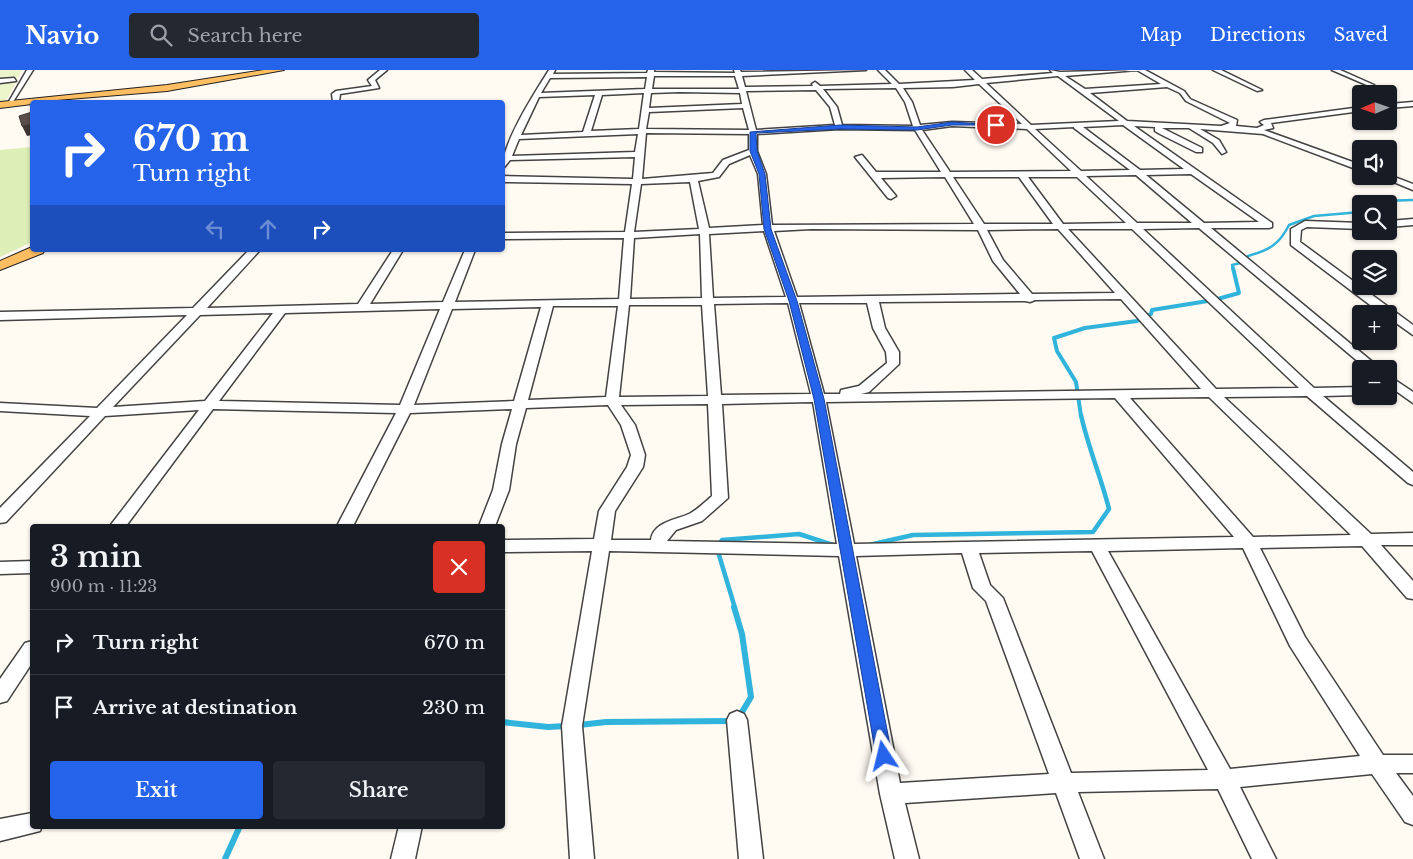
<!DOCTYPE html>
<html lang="en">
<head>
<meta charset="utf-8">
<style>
  :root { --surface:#171b24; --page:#242831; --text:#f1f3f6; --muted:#9ea1a6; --line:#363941; --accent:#2563eb }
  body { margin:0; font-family:"Libre Baskerville",serif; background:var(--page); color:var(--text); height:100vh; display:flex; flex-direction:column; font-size:19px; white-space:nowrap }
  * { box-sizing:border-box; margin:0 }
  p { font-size:16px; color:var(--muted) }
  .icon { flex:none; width:28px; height:28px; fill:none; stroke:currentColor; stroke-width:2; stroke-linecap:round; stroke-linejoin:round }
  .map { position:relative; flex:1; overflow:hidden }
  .side { position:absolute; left:30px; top:454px; width:475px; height:305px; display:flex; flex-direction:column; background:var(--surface); border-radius:5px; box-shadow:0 1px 4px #0004 }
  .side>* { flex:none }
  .top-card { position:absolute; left:30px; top:30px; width:475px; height:152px; border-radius:5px; box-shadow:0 1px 4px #0004; background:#2563eb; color:#fff; overflow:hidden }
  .needle { width:32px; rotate:268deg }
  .tools { position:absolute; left:1352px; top:15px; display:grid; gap:10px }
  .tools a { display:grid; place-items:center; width:45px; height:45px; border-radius:5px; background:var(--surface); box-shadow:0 1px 4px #0004; font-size:25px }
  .pin { position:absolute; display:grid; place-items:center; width:42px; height:42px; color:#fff; margin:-21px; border:2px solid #fff; border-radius:50%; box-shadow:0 1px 5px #0007 }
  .me { position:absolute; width:55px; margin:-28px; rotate:350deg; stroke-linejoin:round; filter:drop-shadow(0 0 4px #0008) }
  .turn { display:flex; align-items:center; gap:18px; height:105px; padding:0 20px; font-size:22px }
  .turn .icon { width:65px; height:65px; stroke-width:2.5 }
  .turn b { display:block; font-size:35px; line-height:42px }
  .lanes { display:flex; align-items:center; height:48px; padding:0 20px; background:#0003; justify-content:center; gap:25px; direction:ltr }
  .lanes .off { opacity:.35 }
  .round { display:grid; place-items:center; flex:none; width:52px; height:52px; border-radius:5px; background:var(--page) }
  .summary { display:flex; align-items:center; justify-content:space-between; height:85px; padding:0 20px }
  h1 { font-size:30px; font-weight:600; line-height:38px }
  .button { display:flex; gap:10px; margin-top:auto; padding:10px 20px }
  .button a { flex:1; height:58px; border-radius:5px; background:var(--accent); color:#fff; font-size:20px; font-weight:600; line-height:58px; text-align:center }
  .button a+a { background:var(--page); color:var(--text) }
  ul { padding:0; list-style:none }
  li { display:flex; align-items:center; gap:15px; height:65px; padding:0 20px; border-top:1px solid var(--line) }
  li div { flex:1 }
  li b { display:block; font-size:19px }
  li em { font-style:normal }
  header { display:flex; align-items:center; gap:30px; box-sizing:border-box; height:70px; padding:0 25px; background:var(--accent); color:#fff }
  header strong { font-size:24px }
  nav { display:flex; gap:28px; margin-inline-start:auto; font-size:18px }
  .search { width:350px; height:45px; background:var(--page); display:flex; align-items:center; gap:12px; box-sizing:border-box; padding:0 18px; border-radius:5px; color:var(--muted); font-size:19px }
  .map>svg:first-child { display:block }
  .green { fill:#ddeeb7 }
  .pitch { fill:#edf5ca }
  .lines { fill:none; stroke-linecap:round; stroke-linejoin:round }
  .stream-far3 { stroke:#30b4db; stroke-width:2.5 }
  .stream-far2 { stroke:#30b4db; stroke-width:4 }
  .stream-far1 { stroke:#30b4db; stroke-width:4.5 }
  .stream { stroke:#30b4db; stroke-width:6 }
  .minor-casing { stroke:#434343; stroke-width:3 }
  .major-casing { stroke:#212121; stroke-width:2 }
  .minor { fill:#fff; fill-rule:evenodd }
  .major { fill:#ffbe62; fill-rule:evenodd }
  .shaded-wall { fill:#3f3734 }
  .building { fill:#5a4e4b; stroke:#3f3734 }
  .route { fill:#2563eb; stroke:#184099 }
</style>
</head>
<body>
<header>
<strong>Navio</strong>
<div class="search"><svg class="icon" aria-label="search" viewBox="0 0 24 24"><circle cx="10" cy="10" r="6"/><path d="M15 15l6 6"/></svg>Search here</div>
<nav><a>Map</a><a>Directions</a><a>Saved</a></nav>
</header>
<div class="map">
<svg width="1413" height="789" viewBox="0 0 1413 789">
  <rect width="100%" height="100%" fill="#fffaf2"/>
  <!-- green -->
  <path class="green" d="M32,77v95l-32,15v-107z"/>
  <!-- pitch -->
  <path class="pitch" d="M0,0h22l-17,33h-5z"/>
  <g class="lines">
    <!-- stream-far3 -->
    <path class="stream-far3" d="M1375,134l7,-3 31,-1
      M1233,199l-1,-4 13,-3 3,-6c21,-6 31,-11 41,-31l25,-9 47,-4"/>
    <!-- stream-far2 -->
    <path class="stream-far2" d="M1081,346l-5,-34 -19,-31 -3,-13 31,-10 52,-7 14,-7 1,-4 62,-10 25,-7 -6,-25"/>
    <!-- stream-far1 -->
    <path class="stream-far1" d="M719,474l3,-4 77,-6 34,11
      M869,475l44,-10 180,-3 16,-23c-8,-32 -21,-62 -28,-94
      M719,485l16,53"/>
    <!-- stream -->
    <path class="stream" d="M734,537l8,27 9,63 -12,20
      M502,652l46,5 18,-1
      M579,655l27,-3 127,-1
      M225,789l15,-33"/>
    <defs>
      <path id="minor" d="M27,0h6l-22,35h-4z
        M380,0h7l-12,10 4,8 -39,6 -1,8h-6l-1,-8 4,-3 36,-5 -4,-6z
        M549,0h6l-2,4 94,-1 1,-3h6v2l81,1 -1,-3h6l1,2 125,-2 -124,6 3,11 68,-1 -1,-2 3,-2 5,4 72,-2 -14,-14h7l14,14 76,-4 -10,-10h7l10,9 71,-6 -3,-3 10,2 85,-2 39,21 6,8 47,21 -1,6 21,2 7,-3 -4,-3 4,-2 97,-13v4l-90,12 2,5 -9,2 97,35v6l-98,-37 -63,-5 19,11 7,12 -4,2 -9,-11 -24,-15h-27l40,20v4h-6l-36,-18 -5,-3v-4l-21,-1 138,97v4l-3,1h-58l170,141h-14l-168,-141 -56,1 171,159 47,-1v8l-38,1 90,76v13l-5,-2 -101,-87 -83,1 147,137 42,-1v12h-32l32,36v18l-6,-1 -45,-52 -102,2 45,89 78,118h30v18h-17l17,23v29l-8,-3 -33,-48 -132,13 36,72h-24l-34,-70 -140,3 26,67h-24l-24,-66 -151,10 14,56h-24l-15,-65 -41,-238 -230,-5 -27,175 12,133h-24l-8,-133 30,-175 -90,1v-12l92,-1 5,-28 28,-44 4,-12 -10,-30 -13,-20 -82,3 -10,36 -7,46 -14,36h-16l14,-36 9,-46 10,-35 -102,4 -57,113h-16l59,-113 -183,-4 -87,117h-16l89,-116 -94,6 -99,106 -6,1v-15l90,-92 -90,-5v-8l97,5 90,-93 -187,5v-8l193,-4 56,-58h11l-53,58 151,-4 35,-54h10l-33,54 73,-2 22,-52h10l-20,52 164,-3 5,-61 -122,1v-6l123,-1 7,-48 -130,-2v-6l131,3 2,-22 -125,3 -8,10c0,-27 32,-76 47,-100zM1137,0l24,14 -76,5 -20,-13zM654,6h81l4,13h-87zM1058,6l61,45 -88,4 -45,-42zM647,7l-2,12 -104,4 9,-15zM979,14l43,40 -70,-2 -32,3 -8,-23 -9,-14 50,-1zM1167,17l13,6 6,8 44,22 -9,3 -94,-5 -37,-28zM896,18l9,14 8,24 -71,-1 -5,-18 -14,-18zM816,20l14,17 5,18 -79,5 -10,-39zM680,22l60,1 2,11 -93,4 2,-15zM644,23l-5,36 -48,2 11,-36zM595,25l-12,37 -62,3 18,-38zM743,38l6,22 -103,-1 3,-17zM1123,55l61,44 -44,1 -57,-43zM952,56l75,3 44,42 -121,1 -28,-42zM1074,57v1l56,42 -49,1 -46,-42zM839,59l76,1 26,42h-65l-14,-17 -7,2 33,41 3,1 5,-3 -15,-18 64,-1 29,47 -202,1 -6,-51 -9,-23v-17zM646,63l103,1v16l-26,10 -10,13 -71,6zM638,64l-3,18 -123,4 7,-17zM750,85l8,19 5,51 -54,3 -11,-47 21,-4 10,-13zM1191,104l68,48 -55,1 -58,-48zM1136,105l56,48h-55l-51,-47zM953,107h66l34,47h-69zM1028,107h49l49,46 -63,1zM690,112l9,47 -65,3 7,-48zM811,159l167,1 15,31 27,33 -223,3 -23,-66zM1058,159l57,64 -83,1 -29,-34 -16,-30zM1068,159h64l167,159 -83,1zM764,161l22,66 -73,1 -4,-64zM700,164l2,64 -72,1 4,-61zM1121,229l80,90 -340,5 8,-2 30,-28v-12l-14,-24 -6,-26 146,-1 5,1 5,-2zM788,233l23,91 -90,1 -7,-91zM799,233h68l6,25 13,24 1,11 -28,23 -18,4 -1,4h-16zM629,235h73l6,91 -89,1zM553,236h65l-12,91 -78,3zM541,237l-27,94 -100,4 38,-96zM440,239l-40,96 -181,-4 66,-88zM273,243l-68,88 -92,6 87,-92zM1209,327l142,138 -98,2 -123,-139zM1115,328l119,139 -380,7 -28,-142zM813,332l24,142 -170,-3 9,-11 26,-9 26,-23 -6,-94zM708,334l4,92c-7,6 -15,14 -23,18 -13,6 -36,8 -38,26h-40l4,-29 28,-44 2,-12 -10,-30 -14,-20zM1243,478l47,98 70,110 -130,13 -122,-218zM1092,481l116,219 -137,3 -68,-175 -13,-13 -11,-32zM962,483l11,35 13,13 63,173 -149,9 -44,-227z
        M1213,0h8l41,20 -5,1z
        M1332,0h8l34,15 -5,1z
        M14,8l2,3 -16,2v-4z
        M1413,32v4l-24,2v-4z
        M1389,105l24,9v6l-34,-14z
        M1413,149v6l-24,2v-6z
        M1305,151l56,2v6l-54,-2 -6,3 -1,12 113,83v10l-24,-17v-4h-7l-91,-69v-16z
        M1389,306l24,16v11l-24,-17z
        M32,491v12l-32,1v-12z
        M32,571v22l-25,38 -7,2v-24l25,-36z
        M737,641l7,3 3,6 16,139h-24l-12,-139 3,-6z
        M32,743v13h10l-2,5 -40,10v-22z
        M399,756h23l-7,33h-24z"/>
      <path id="major" d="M264,0h20l-117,21 -135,11v2l-32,4v-6l167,-17z
        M32,177v3h13l-2,3 -43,17v-9z"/>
    </defs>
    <!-- minor casing -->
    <use href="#minor" class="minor-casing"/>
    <!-- major casing -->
    <use href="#major" class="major-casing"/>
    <!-- minor -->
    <use href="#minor" class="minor"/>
    <!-- major -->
    <use href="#major" class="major"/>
  </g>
  <!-- shaded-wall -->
  <path class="shaded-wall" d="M32,54v11l-5,1 -5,-10z"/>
  <!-- building -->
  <path class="building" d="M32,42v12l-10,2 -3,-10z"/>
  <!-- route -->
  <path class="route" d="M952,52l46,3h-46l-35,5 -77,-1 -84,4 1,18 8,23 6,55 26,72 27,98 68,357 -2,5 -6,2 -6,-2 -2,-5 -62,-357 -25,-98 -25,-72 -5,-55 -9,-23v-19l90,-7 77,2z"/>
</svg>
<div class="tools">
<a><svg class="needle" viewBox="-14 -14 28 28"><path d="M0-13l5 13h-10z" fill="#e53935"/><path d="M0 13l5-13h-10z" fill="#9ea1a6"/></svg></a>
<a><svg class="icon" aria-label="sound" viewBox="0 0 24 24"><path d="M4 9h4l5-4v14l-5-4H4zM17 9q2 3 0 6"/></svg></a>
<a><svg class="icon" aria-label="search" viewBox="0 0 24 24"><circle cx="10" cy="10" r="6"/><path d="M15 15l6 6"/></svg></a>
<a><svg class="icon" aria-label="layers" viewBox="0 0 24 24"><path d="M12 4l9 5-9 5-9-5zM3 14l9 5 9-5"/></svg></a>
<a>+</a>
<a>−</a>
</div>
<div class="pin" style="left:996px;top:55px;background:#d93025"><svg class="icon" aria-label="arrive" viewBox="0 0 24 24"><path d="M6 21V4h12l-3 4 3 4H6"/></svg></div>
<svg class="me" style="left:884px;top:686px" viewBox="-20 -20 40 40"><path d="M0-17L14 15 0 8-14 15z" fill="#2563eb" stroke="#fff" stroke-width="4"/></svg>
<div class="top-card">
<div class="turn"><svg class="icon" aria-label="right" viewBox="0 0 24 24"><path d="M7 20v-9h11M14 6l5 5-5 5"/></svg><div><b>670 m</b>Turn right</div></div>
<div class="lanes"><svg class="icon off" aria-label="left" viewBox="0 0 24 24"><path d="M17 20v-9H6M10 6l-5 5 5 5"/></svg><svg class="icon off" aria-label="ahead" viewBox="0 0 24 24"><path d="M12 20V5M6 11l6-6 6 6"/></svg><svg class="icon" aria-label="right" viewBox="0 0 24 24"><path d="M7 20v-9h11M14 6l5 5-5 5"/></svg></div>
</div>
<section class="side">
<div class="summary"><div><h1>3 min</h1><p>900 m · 11:23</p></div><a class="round" style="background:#d93025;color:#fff"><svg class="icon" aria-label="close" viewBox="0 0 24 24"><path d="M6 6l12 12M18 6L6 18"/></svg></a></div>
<ul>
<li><svg class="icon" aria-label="right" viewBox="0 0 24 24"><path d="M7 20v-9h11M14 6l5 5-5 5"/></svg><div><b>Turn right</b></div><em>670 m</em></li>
<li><svg class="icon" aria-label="arrive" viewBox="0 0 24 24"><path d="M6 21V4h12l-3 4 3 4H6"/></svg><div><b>Arrive at destination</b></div><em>230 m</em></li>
</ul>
<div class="button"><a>Exit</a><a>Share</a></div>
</section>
</div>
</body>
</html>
